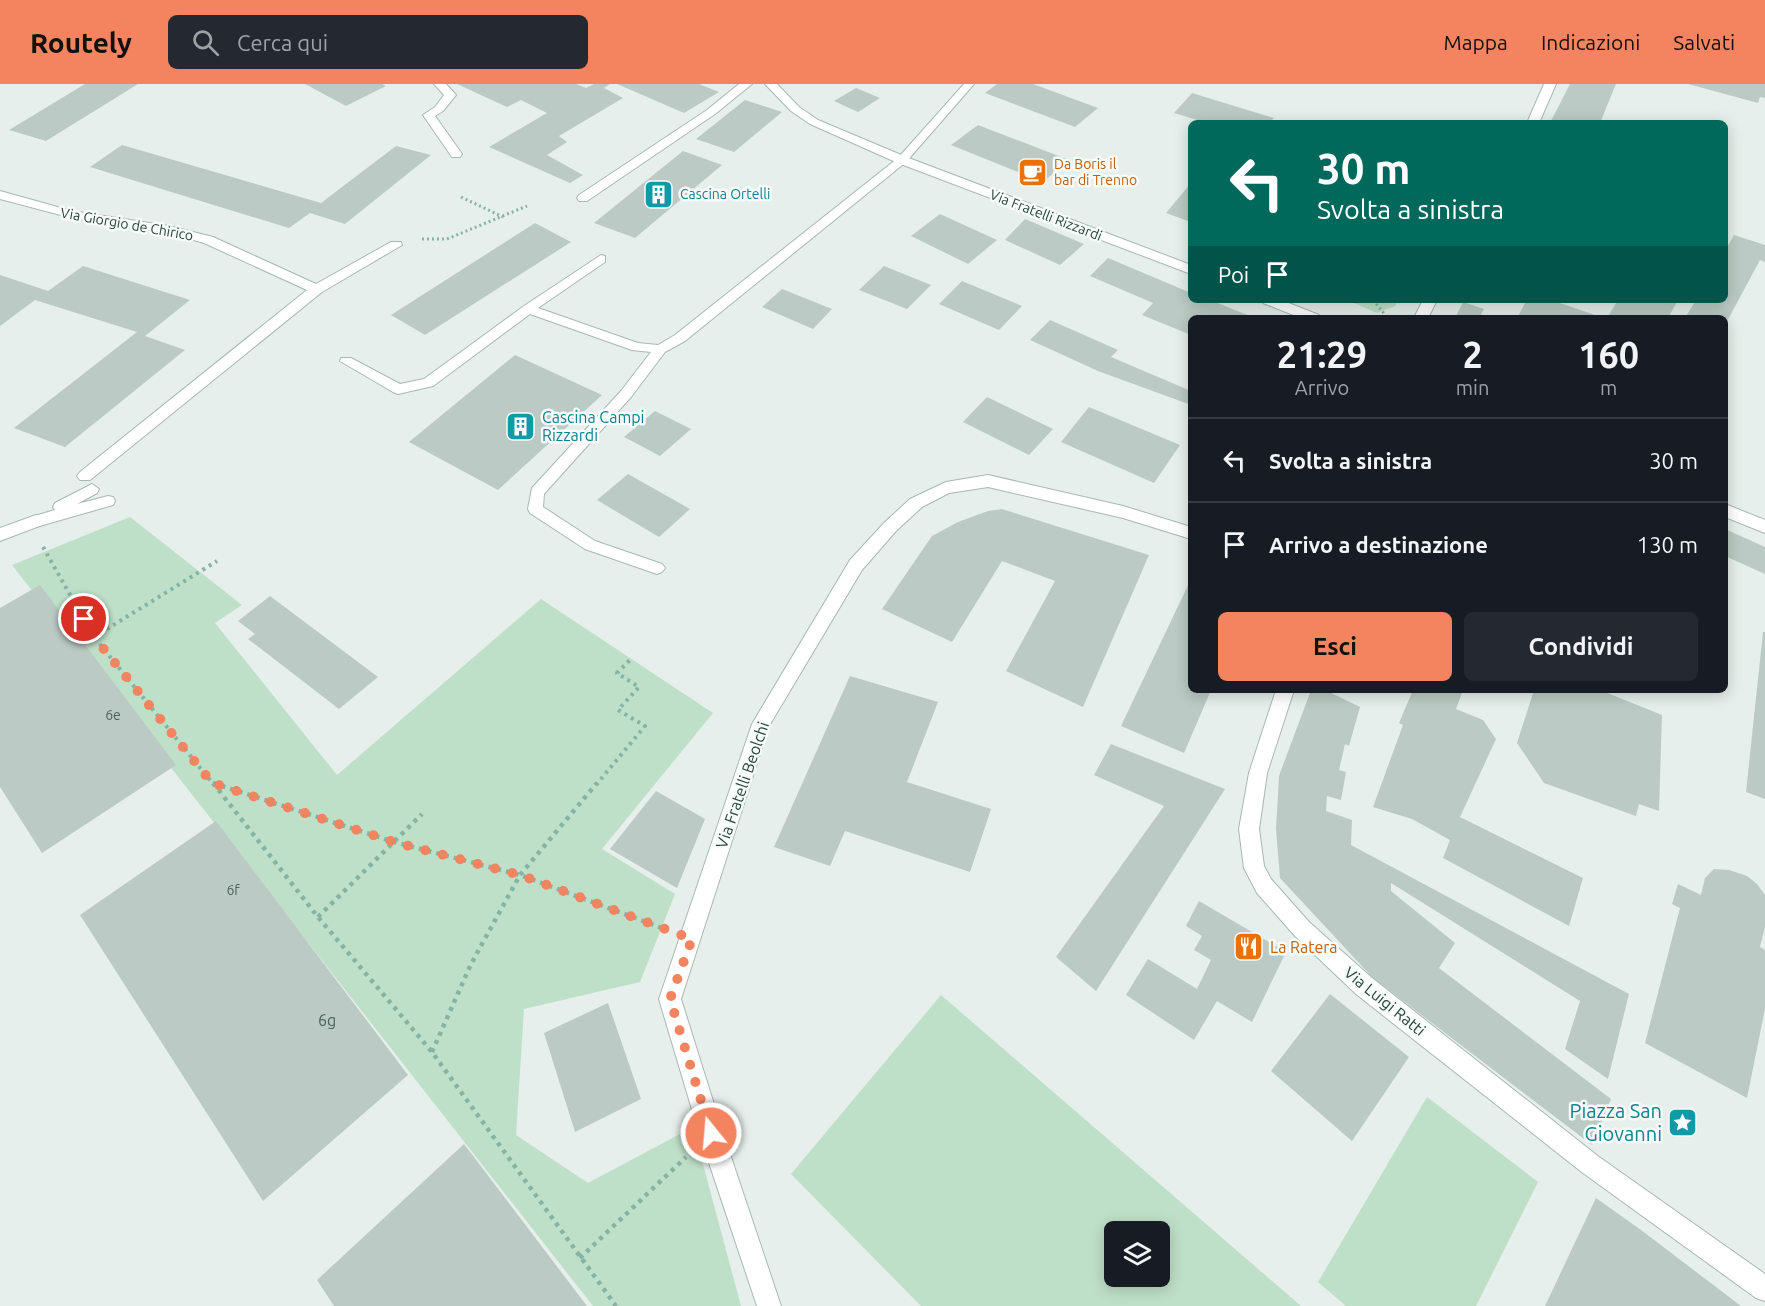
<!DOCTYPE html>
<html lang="it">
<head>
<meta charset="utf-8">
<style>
  :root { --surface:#171b24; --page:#242831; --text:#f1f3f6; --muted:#9ea1a6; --line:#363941; --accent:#f4845f }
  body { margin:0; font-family:Ubuntu,sans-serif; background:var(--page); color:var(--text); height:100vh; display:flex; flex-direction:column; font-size:22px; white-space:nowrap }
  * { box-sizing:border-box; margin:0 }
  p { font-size:20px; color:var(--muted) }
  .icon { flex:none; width:33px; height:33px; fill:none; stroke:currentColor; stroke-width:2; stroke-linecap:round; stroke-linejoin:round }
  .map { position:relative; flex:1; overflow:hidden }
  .sheet { position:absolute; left:1188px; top:231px; width:540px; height:378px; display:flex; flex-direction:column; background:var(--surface); border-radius:9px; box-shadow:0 3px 15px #0003 }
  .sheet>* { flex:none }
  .guide { position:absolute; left:1188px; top:36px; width:540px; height:183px; border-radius:9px; box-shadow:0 3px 15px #0003; background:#00695c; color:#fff; overflow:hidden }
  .tools { position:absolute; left:1104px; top:1137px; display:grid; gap:12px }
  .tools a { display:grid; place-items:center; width:66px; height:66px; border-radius:9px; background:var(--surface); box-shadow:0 3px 15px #0003; font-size:30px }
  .pin { position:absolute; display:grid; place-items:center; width:51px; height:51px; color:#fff; margin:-26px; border:3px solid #fff; border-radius:50%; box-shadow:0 2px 6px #0007 }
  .me { position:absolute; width:66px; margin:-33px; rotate:343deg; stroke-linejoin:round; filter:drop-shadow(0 0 4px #0008) }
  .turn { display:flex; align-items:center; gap:21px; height:126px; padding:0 30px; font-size:27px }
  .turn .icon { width:78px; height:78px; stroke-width:2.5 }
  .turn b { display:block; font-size:42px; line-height:51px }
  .then { display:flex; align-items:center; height:57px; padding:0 30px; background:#0003; gap:12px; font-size:22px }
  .eta { display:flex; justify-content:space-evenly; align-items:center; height:102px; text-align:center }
  .eta b { font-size:36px; font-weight:700; line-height:42px }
  .cta { display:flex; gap:12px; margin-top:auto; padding:12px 30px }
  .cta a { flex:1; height:69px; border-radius:9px; background:var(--accent); color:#111; font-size:24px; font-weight:700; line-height:69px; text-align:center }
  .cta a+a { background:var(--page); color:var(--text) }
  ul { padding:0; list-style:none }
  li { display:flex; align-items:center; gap:18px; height:84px; padding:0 30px; border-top:2px solid var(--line) }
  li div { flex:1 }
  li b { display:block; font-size:22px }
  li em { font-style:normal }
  header { display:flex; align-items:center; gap:36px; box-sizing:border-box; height:84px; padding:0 30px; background:var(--accent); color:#111 }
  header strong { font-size:28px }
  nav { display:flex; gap:33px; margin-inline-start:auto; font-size:21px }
  .search { width:420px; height:54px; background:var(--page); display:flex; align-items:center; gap:15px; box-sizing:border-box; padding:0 21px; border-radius:9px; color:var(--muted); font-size:22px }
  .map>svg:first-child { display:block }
  .green { fill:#bfe0c8; fill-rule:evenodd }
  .building { fill:#bbcac4 }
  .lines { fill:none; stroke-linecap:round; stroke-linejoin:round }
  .service-casing { stroke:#a8b8b2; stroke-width:2 }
  .minor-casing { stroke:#a8b8b2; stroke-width:2 }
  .tertiary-casing { stroke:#a8b8b2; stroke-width:2 }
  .path-far2 { stroke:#86b3a5; stroke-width:3; stroke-dasharray:2 3; stroke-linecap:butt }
  .path-far1 { stroke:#86b3a5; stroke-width:4; stroke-dasharray:3 4.5; stroke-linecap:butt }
  .path { stroke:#86b3a5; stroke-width:4.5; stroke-dasharray:4 5; stroke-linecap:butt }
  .service { fill:#fff; fill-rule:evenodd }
  .minor { fill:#fff; fill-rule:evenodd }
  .tertiary { fill:#fff; fill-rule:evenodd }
  .route { stroke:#f4845f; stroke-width:10; stroke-dasharray:0 18 }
  .labels { text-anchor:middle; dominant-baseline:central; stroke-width:5; stroke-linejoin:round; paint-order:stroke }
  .far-food-label { font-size:14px; fill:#c56008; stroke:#f7fbf9; text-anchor:start }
  .far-culture-label { font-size:14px; fill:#0d838f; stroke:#f7fbf9; text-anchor:start }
  .far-street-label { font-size:14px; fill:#24423a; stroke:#f7fbf9 }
  .number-label { font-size:14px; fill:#4a645c }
  .culture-label { font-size:16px; fill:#0d838f; stroke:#f7fbf9; text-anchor:start }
  .street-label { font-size:16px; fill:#24423a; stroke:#f7fbf9 }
  .food-label { font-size:16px; fill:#c56008; stroke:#f7fbf9; text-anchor:start }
  .near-number-label { font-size:16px; fill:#4a645c }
  .near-culture-label { font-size:20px; fill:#0d838f; stroke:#f7fbf9; text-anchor:end }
</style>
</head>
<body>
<header>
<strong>Routely</strong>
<div class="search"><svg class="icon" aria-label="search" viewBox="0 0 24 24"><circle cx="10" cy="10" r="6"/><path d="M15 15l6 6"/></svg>Cerca qui</div>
<nav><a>Mappa</a><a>Indicazioni</a><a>Salvati</a></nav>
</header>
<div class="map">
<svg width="1765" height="1222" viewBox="0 0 1765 1222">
  <rect width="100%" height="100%" fill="#e6efeb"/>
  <!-- green -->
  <path class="green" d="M1347,216h51l-3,6 -18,7z
    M130,433l112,88 -27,18 122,152 204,-176 172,114 -111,136 73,45 -35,88 -116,27 -8,126 72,48 105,-56 48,179h-148l-581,-741z
    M941,911l360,311h-380l-130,-132zM1114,1148h46v44h-46z
    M1427,1013l111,85 -62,124h-130l-28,-24z"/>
  <!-- building -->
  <path class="building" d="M85,0h53l-92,57 -37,-11z
    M305,0h77l4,2 -40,20z
    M457,0h119l10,4 8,-4h16l-6,4 19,10 -64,38 8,6 -20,13 36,20 -13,8 -81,-36 58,-34 -26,-13 -14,7z
    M617,0h82l20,8 -35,21z
    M997,0h36l65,24 -23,19 -90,-34z
    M1570,0h46l-16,39h-50z
    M1688,0h77v14l-5,-1 -2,6z
    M856,4l24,10 -22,14 -24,-11z
    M1192,9l82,25 -5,5h-62l-33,-10z
    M745,16l37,12 -48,40 -38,-13z
    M978,41l91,35 -26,22 -92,-37z
    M122,61l199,58 75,-57 35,9 -86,69 -35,-11 -21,15 -199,-61z
    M683,67l39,14 -87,73 -41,-15z
    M1191,99v39l-25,-9z
    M940,130l57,26 -29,24 -57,-28z
    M1025,135l59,25 -24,21 -55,-25z
    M535,139l36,19 -146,93 -34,-20z
    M1734,151l31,10v17l-5,-2 -35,65v-7h-40l11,-18h29v-49z
    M1108,174l83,35v7h19l45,18h-64v17l-49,-20 11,-12 -63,-27z
    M83,182l107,34 -45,36 40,14 -120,97 -51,-19 123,-96 -102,-32 -35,26v-51l48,16z
    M884,182l47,19 -24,24 -48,-19z
    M962,197l60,25 -23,24 -60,-26z
    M782,205l50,20 -19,20 -51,-22z
    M1527,216h24l53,18 -86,-2z
    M1618,216h60l-10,18h-61z
    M1463,218l21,7 -5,9h-24z
    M1050,236l68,30 -7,7 80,34v14l-93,-34 -68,-31z
    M515,271l87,40 -104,95 -89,-48z
    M987,313l66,32 -24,26 -66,-33z
    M1089,323l91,38 -26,38 -93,-41z
    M655,327l36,18 -31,27 -36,-19z
    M628,390l62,35 -31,28 -62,-37z
    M1002,425l147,46 -66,152 -77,-36 49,-90 -53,-20 -50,81 -70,-33 50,-73 26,-14 30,-11z
    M1725,445l40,18v27l-40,-18z
    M1191,495v111h20l-27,63 -63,-27z
    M40,501l136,180 -134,88 -42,-66v-179z
    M270,512l108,81 -39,32 -91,-70 7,-5 -17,-13z
    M1763,548h2v167l-19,-7z
    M850,592l88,26 -31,80 84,27 -21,63 -125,-41 -15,35 -56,-19z
    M1311,606h14l35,17 -11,39 -4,-2 -6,26 7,2 -5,28 -14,-4 -1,15 26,9 -1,25 278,149 -21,85 -43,-30 15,-48 -189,-118v8l64,52 -16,25 172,131 -19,46 -219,-167 -93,-100 -4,-49 3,-53z
    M1413,606h50l-7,19 27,11 13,19 -36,78 123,61 -14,48 -126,-68 7,-18 -38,-21 -39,-12 30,-82 -4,-2z
    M1534,606h66l62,25 -3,96 -20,-7 -3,12 -92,-33 -27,-40z
    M1111,660l114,45 -129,202 -40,-34 108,-151 -70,-31z
    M656,707l49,28 -28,69 -67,-39z
    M216,737l192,254 -145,126 -183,-286z
    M1714,785l15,1 18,6 10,8 8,11v32l-5,20 5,3v59l-18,89 -102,-55 35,-135 -8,-4 6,-20 23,11 4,-17z
    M1199,817l87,51 -34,70 -35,-21 -23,39 -68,-45 22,-36 49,30 14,-29 -17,-10 8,-14 -16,-10z
    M1330,910l79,63 -57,84 -81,-70z
    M608,919l33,96 -66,33 -31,-99z
    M464,1060l123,162h-253l-17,-26z
    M1596,1114l45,32 100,76h-196z"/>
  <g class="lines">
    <defs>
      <path id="service" d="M964,0h10l-68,78 -221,179 -20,11 -34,45 -87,97 -1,13 52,34 67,23 3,4 -3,4 -5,2 -72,-25 -55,-36 -2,-4 4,-21 89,-97 30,-39 -19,-2 -102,-36 -97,72 -35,8 -5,-2 -53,-31 1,-3h10l49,26 24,-5 100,-73 77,-51 4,1v6l-67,46 100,35 20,2 17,-10 223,-177z
        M92,400l7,5 -2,4 -20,11 31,-8 5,1 2,4 -2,4 -77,22 -5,-2 -2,-4 2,-4 24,-7 -2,-3 2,-4z"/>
      <path id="minor" d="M434,0h12l10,11 -13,16 -8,5 27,38 -2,3h-8l-29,-42 12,-8 9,-12z
        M739,0h13l-37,30 -128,87h-8l-2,-3 2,-3 128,-85z
        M0,107l72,20 97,15 44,11 103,47 75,-42h10l1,3 -80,47 -232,188h-10l-3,-4 3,-4 227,-182 -103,-47 -35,-10 -97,-15 -72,-19z
        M988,391l135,31 68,21v12l-68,-21 -135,-31 -39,6 -27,14 -26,24 -34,39 -93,156 -88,273 42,134 58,173h-24l-58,-173 -40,-134 93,-275 98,-164 34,-37 26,-24 36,-17z
        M36,431l6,2 2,4 -2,4 -42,16v-13z
        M1276,606h18l-27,83 -8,56 5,37 7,13 38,43 63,56 227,179 166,117v27l-9,-3 -173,-125 -227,-179 -61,-58 -38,-43 -13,-25 -5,-39 10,-56z"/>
      <path id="tertiary" d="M765,0h12l22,23 19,13 88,37 285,108v9l-293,-111 -88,-39 -19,-13z
        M1544,0h12l-17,39h-12z
        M1261,216h20l38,15 2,3h-20l-38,-15z
        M1423,216h14l-9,18h-14z
        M1725,420l40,16v13l-40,-16z"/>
    </defs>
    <!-- service casing -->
    <use href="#service" class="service-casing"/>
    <!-- minor casing -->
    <use href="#minor" class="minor-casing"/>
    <!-- tertiary casing -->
    <use href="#tertiary" class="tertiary-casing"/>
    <!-- path-far2 -->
    <path class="path-far2" d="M461,113l42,20
      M422,155h25l80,-33
      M1373,216l14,17"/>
    <!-- path-far1 -->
    <path class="path-far1" d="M43,463l51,90 120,148
      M94,553l123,-76
      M213,699l5,2
      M596,701l49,-59 -27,-16 21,-23 -22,-14 14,-14"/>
    <!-- path -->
    <path class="path" d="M213,699l105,134 114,135 184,254
      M213,699l181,59 126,33 142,53
      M318,833l104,-103
      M432,968l39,-88 49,-89 77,-92
      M580,1174l106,-101"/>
    <!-- service -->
    <use href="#service" class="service"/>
    <!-- minor -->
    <use href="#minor" class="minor"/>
    <!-- tertiary -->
    <use href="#tertiary" class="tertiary"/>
  </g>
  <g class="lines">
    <!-- route -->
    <path class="route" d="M84,535l10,18 118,146 182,59 126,33 172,64 -22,60 41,134"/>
  </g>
  <!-- icons -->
  <defs>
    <symbol id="cafe-square" viewBox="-11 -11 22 22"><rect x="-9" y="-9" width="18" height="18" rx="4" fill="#e8710a" stroke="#f7fbf9"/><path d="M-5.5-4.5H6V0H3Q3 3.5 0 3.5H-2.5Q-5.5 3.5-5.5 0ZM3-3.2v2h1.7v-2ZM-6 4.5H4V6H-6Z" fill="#fff"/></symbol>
    <symbol id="building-square" viewBox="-11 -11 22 22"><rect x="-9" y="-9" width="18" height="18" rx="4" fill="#0f9aa8" stroke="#f7fbf9"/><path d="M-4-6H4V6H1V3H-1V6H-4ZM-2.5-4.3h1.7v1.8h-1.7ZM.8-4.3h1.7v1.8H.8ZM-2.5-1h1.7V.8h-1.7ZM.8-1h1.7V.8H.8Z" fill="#fff"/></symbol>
    <symbol id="restaurant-square" viewBox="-11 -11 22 22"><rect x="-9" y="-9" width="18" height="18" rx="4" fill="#e8710a" stroke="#f7fbf9"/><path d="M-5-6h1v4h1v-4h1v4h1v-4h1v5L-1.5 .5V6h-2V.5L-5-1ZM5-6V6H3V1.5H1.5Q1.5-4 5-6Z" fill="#fff"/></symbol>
    <symbol id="sight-square" viewBox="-11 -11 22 22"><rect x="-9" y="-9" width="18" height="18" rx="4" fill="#0f9aa8" stroke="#f7fbf9"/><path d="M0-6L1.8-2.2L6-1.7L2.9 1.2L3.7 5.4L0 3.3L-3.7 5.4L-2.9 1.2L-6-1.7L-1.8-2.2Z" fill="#fff"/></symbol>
  </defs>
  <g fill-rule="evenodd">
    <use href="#cafe-square" x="1016" y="72" width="33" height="33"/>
    <use href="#building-square" x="642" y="94" width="33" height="33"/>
    <use href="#building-square" x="504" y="326" width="33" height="33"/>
    <use href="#restaurant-square" x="1232" y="846" width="33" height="33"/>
    <use href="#sight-square" x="1666" y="1022" width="33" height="33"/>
  </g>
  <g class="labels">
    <!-- far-food labels -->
    <g class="far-food-label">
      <text x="1054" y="80">Da Boris il<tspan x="1054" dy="16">bar di Trenno</tspan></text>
    </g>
    <!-- far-culture labels -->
    <g class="far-culture-label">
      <text x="680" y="110">Cascina Ortelli</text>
    </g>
    <!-- far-street labels -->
    <g class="far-street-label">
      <text transform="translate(1046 131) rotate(21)">Via Fratelli Rizzardi</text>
      <text transform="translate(127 140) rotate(10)">Via Giorgio de Chirico</text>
    </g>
    <!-- number labels -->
    <g class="number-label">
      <text x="113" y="631">6e</text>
      <text x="233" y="806">6f</text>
    </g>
    <!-- culture labels -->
    <g class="culture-label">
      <text x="542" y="333">Cascina Campi<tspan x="542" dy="18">Rizzardi</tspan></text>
    </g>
    <!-- street labels -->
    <g class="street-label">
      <text transform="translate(742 701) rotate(-71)">Via Fratelli Beolchi</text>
      <text transform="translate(1385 917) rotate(39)">Via Luigi Ratti</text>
    </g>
    <!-- food labels -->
    <g class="food-label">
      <text x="1270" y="863">La Ratera</text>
    </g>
    <!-- near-number labels -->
    <g class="near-number-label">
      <text x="327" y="936">6g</text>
    </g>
    <!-- near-culture labels -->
    <g class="near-culture-label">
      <text x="1662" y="1026">Piazza San<tspan x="1662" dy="23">Giovanni</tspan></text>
    </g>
  </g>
</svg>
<div class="tools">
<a><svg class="icon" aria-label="layers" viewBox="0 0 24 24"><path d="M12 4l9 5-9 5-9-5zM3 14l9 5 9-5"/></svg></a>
</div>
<div class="pin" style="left:84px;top:535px;background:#d93025"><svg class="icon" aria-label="arrive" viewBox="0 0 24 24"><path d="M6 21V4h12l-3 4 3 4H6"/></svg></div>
<svg class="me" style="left:711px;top:1049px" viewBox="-20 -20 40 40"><circle r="17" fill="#f4845f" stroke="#fff" stroke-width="3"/><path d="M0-11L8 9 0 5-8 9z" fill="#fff"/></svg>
<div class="guide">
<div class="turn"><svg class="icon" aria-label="left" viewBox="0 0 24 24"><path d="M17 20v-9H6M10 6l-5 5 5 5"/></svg><div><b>30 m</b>Svolta a sinistra</div></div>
<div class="then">Poi<svg class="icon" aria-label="arrive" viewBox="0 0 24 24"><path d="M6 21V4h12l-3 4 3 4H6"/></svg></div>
</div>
<section class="sheet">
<div class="eta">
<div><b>21:29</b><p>Arrivo</p></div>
<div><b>2</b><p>min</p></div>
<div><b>160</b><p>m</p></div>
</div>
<ul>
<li><svg class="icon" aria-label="left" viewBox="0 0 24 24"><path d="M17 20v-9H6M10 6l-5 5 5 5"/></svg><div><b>Svolta a sinistra</b></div><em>30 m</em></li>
<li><svg class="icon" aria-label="arrive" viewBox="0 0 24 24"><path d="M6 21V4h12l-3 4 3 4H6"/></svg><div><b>Arrivo a destinazione</b></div><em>130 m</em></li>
</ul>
<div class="cta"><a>Esci</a><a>Condividi</a></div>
</section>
</div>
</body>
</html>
